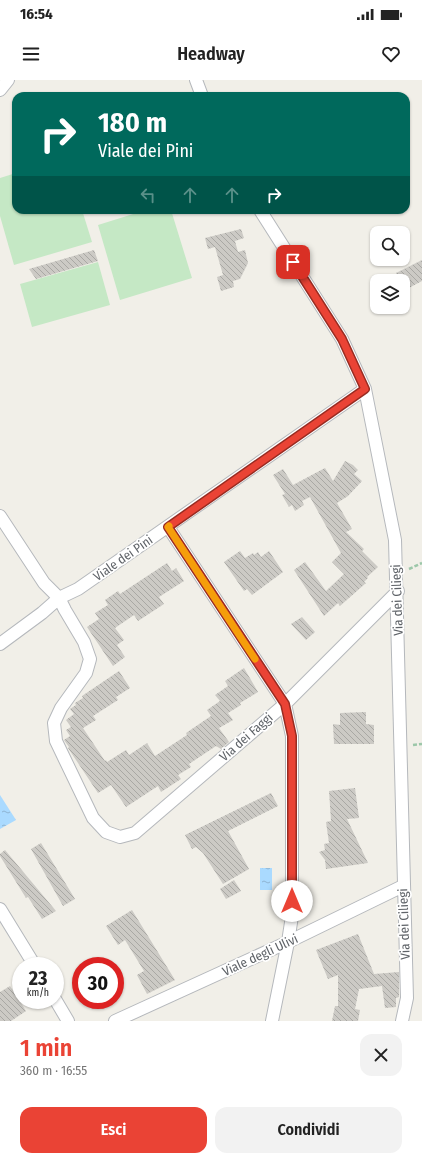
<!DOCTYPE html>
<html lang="it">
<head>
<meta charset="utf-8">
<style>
  :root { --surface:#fff; --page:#f2f2f2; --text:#222; --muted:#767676; --accent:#ea4335 }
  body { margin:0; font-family:"Fira Sans Condensed",sans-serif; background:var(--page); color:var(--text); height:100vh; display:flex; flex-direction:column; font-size:15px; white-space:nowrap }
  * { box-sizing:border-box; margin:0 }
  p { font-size:13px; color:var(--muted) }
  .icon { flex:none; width:22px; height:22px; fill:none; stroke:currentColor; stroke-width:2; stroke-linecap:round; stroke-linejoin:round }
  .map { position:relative; height:941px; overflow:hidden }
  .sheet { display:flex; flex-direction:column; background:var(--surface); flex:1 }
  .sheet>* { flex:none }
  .hud { position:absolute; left:12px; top:12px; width:398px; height:122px; border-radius:12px; box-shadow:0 1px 3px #0004; background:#00695c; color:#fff; overflow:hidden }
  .controls { position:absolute; left:370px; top:146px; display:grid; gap:8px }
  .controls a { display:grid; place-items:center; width:40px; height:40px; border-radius:8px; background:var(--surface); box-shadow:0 1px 3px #0004; font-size:20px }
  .speed { position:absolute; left:12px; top:877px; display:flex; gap:8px; font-size:20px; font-weight:700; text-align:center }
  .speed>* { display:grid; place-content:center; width:52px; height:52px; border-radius:50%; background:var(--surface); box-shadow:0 1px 3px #0004; line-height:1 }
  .speed small { font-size:10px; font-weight:400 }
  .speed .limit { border:6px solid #d22; background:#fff; color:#111 }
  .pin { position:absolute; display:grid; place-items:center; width:34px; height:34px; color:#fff; margin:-17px; border-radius:8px; box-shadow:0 2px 6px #0006 }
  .me { position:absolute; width:44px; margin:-22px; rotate:0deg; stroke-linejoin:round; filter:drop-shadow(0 0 3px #0008) }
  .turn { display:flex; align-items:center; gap:14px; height:84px; padding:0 20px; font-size:18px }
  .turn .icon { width:52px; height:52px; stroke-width:2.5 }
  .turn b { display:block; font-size:28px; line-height:34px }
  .lanes { display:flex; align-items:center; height:38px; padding:0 20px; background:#0003; justify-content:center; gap:20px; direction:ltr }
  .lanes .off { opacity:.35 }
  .round { display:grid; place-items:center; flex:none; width:42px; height:42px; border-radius:12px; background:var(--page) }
  .headline { display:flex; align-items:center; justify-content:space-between; height:68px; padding:0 20px }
  h1 { font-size:24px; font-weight:600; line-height:30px; color:var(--accent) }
  .primary-button { display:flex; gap:8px; margin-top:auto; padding:8px 20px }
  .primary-button a { flex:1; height:46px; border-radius:12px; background:var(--accent); color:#fff; font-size:16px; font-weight:600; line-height:46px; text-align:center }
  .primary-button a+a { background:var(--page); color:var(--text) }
  .status { display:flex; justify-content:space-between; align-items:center; height:28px; padding:0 20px; background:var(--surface); direction:ltr }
  .status svg { height:11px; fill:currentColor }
  header { display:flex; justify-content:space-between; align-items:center; height:52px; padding:0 20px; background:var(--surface); font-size:18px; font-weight:600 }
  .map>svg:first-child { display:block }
  .pitch { fill:#c5e8c5 }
  .water { fill:url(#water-ripples) }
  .building { fill:url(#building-back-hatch) }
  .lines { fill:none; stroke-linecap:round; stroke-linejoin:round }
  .minor-casing { stroke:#b5b8bc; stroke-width:14 }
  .path { stroke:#9cc7a9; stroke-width:2.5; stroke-dasharray:4 2; stroke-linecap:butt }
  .minor { stroke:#fff; stroke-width:12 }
  .route-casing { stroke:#982c22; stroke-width:10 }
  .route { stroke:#ea4335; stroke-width:7 }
  .slow { stroke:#f59e0b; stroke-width:7 }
  .labels { text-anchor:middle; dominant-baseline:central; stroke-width:3.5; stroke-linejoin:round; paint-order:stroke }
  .street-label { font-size:13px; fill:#5f6368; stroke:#fff }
</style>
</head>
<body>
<div class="status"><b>16:54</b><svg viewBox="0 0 49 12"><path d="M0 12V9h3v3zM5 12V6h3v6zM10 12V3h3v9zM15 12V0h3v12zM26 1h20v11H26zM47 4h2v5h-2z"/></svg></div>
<header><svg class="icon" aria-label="menu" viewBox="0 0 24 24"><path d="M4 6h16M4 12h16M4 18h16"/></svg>Headway<svg class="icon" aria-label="heart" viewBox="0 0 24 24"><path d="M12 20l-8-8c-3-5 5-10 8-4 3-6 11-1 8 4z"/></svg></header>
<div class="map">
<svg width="422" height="941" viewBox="0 0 422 941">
  <defs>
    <pattern id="water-ripples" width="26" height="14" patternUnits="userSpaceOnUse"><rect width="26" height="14" fill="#aadaff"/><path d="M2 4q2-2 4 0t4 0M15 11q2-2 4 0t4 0" fill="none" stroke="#8eb4d2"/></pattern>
    <pattern id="building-back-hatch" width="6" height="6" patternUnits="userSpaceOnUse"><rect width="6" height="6" fill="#cccac5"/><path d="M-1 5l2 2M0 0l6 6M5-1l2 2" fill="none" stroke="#a9a8a4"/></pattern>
  </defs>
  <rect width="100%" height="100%" fill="#f1efe8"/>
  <!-- pitch -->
  <path class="pitch" d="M16,93v37h66l10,32 -78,23 -14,-49v-38z
    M146,130h25l21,68 -72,22 -22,-75z
    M98,182l12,43 -78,22 -12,-43z"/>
  <!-- water -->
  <path class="water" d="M0,715l16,25 -16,9z
    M260,788h12v22h-12z"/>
  <!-- building -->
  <path class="building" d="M241,149l3,9 -9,3 3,11 7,-2 3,13 -8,16 -7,2 1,6 -13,4 -4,-14 6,-2 -8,-28 -7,2 -3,-11z
    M94,170l4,11 -62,18 -7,-10z
    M422,180v21l-17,9 -2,-4v-5h-3l-4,-8z
    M345,381l8,4 5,5 -4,4 8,7 -14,15 -11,7 15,26 -6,3 18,17 -2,2 16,16 -11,10 1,1 -4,4 2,1 -26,23 -2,-3 -14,13 -30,-46 11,-8 21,29 18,-17 -12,-12 9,-9 -31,-56 -8,4 2,4 -9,6 -3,-6 -3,2 -7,-12 3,-1 -12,-19 10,-6 10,16 32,-17 8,13z
    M240,471l5,7 8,-5 1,2 4,-3 3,5 8,-6 14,21 -31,23 -5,-6 -3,2 -20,-29z
    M167,483l5,8 4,-3 8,13 -25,16 5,7 -26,17 -4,-6 -19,13 9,12 -7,5 8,12 -12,9 -26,-39 12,-8 -4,-6 13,-8 -3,-5 13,-9 2,3z
    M302,537l13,15 -9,8 -15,-16z
    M244,588l14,24 -18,11 1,2 -13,8 5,7 -14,8 10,14 -8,7 -5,-3 -27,18 2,3 -13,8 3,4 -20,13 -3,-6 -32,21 -15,-22 -13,8 -30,-45 1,-1 -5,-7 6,-4 -4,-6 5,-3 -5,-7 8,-6 -4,-5 6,-4 -1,-2 8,-5 -1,-2 37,-25 11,17 -14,9 2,3 -25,16 3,4 -13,8 22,33 1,-1 1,2 19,-12 3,5 18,-12 8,13 32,-21 -1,-2 25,-17 -4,-6 13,-9 -5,-6 13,-9 -3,-5z
    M366,632v12l8,1v19h-40l-1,-20 7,1v-12z
    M355,708l4,30 -12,1 21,44 -42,6 -1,-9 -6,-8 6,-2 -1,-6 5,-1 -3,-21 5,-1 -2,-30z
    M271,713l7,13 -50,25 21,38 -26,15 -20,-31 -7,-6 -4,2 -7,-14z
    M41,763l34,56 -12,7 -32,-57z
    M5,770l51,61 -14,8 -14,-22 -2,1 -26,-42v-2z
    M234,800l7,11 -15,8 -6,-10z
    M132,830l43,70 -28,14 -10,-19 7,-4 -19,-31 -7,5 -12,-19z
    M358,854l16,40 25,-2v25l-3,1v9l-11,1 -3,-22 -23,3 -4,20 5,1 -2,11h-26l3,-15h3v-31l-10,4 -12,-29z
    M10,906l16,25 -15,10h-11v-29z"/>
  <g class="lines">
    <defs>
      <path id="minor" d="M196,0l6,16
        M0,10l8,-10
        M260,130l82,129 23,50 30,151 12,458 -5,23
        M0,436l44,67 15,15 6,12 19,32 6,17 -4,14 -25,35 -7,15 2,18 37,77 13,14 14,5 15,-4 150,-129 113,-113
        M168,447l117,177 7,32v180l-4,26 -16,79
        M0,564l42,-31 17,-15 19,-9 287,-200
        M0,829l35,57
        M55,919l13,22
        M115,941l173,-79 115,-56"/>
    </defs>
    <!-- minor casing -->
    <use href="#minor" class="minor-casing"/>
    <!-- path -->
    <path class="path" d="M409,489l13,-6
      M413,665l9,-1"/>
    <!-- minor -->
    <use href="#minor" class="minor"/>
  </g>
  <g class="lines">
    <defs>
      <path id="route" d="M292,821v-165l-7,-32 -117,-177 197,-138 -23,-50 -49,-77"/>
    </defs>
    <!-- route casing -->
    <use href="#route" class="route-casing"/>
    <!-- route -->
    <use href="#route" class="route"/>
    <!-- slow -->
    <path class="slow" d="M169,446l-1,1 87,132"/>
  </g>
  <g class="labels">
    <!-- street labels -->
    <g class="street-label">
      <text transform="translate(123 478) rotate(-35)">Viale dei Pini</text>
      <text transform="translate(397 520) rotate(-92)">Via dei Ciliegi</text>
      <text transform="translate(246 657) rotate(-41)">Via dei Faggi</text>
      <text transform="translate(404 844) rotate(-92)">Via dei Ciliegi</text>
      <text transform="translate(260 875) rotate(-25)">Viale degli Ulivi</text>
    </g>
  </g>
</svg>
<div class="controls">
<a><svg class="icon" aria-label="search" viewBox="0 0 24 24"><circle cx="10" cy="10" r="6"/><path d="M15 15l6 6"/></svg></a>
<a><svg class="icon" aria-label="layers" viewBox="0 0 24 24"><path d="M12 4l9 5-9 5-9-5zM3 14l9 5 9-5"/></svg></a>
</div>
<div class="speed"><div>23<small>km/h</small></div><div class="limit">30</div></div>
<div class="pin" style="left:293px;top:182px;background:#d93025"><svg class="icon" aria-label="arrive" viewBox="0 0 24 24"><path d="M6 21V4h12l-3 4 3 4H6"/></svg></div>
<svg class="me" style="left:292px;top:821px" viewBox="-20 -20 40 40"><circle r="19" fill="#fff"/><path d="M0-13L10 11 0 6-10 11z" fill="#ea4335"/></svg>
<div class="hud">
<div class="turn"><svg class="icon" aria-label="right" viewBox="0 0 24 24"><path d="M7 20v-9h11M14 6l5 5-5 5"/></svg><div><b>180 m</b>Viale dei Pini</div></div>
<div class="lanes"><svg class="icon off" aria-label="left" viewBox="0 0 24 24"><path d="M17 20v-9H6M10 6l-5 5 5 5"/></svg><svg class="icon off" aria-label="ahead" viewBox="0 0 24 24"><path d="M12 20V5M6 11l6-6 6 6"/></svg><svg class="icon off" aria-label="ahead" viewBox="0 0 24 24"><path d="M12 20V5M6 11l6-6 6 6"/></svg><svg class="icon" aria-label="right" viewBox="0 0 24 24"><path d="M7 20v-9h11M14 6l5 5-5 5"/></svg></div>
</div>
</div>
<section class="sheet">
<div class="headline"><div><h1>1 min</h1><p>360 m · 16:55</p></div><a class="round"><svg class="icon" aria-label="close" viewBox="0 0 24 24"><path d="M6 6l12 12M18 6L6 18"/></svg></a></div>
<div class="primary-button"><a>Esci</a><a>Condividi</a></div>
</section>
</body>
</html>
